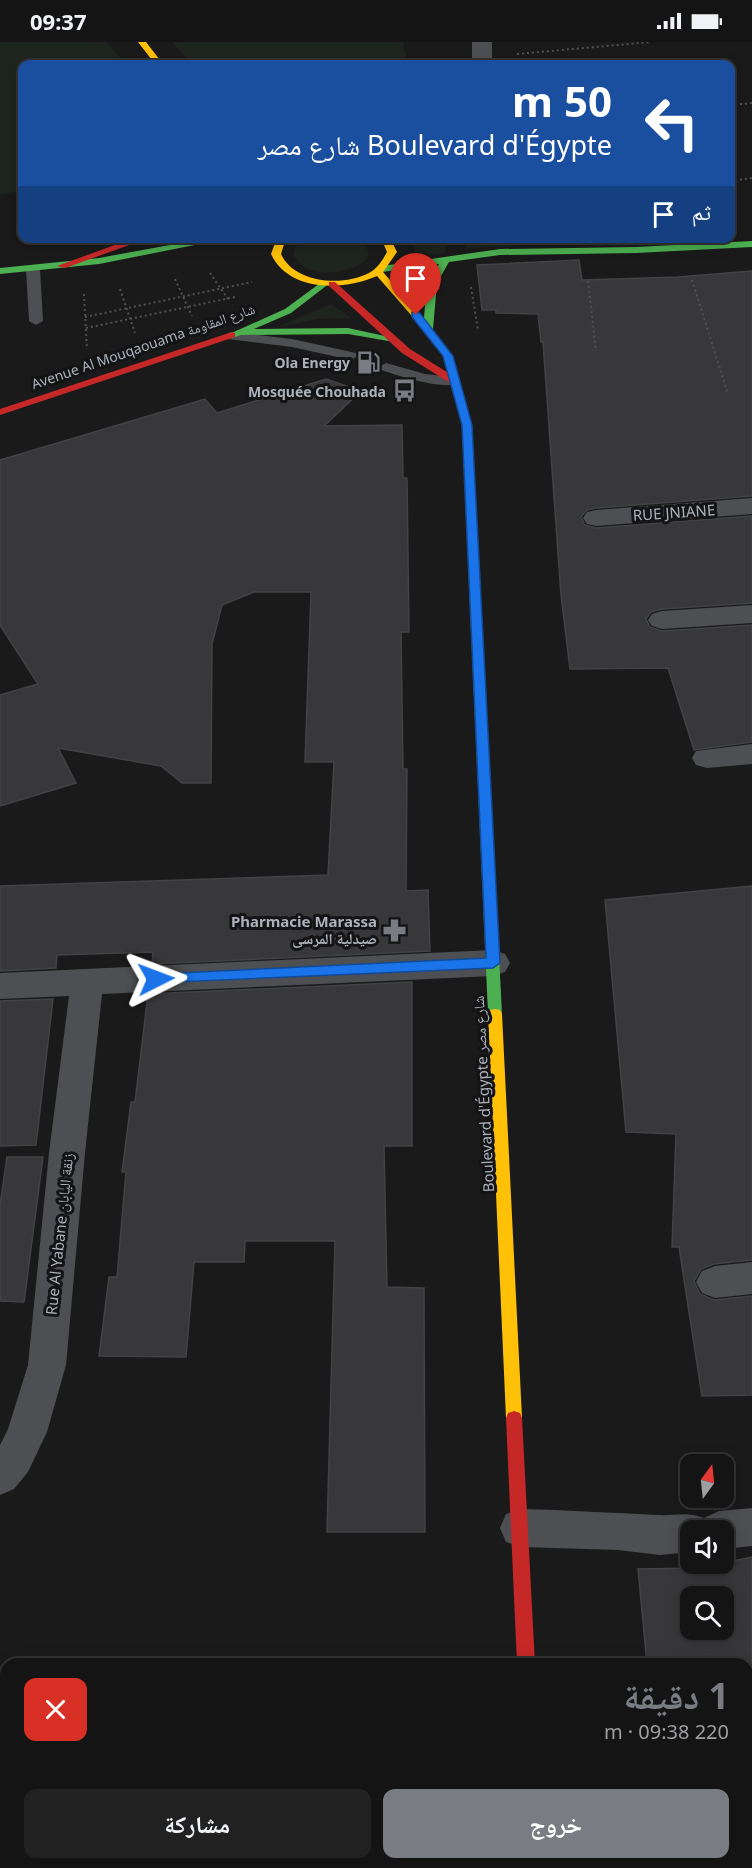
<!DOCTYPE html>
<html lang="ar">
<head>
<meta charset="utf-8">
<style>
  :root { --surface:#141414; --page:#212122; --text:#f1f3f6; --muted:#9d9ea0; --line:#333334; --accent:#797c82 }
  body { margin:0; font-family:"Noto Sans","Noto Naskh Arabic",sans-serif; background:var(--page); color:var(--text); direction:rtl; height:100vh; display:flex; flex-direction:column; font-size:22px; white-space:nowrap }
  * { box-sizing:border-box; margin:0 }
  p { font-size:20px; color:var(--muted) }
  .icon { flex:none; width:33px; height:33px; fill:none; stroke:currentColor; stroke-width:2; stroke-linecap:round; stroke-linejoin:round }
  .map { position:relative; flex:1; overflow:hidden; direction:ltr }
  .side { position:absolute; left:0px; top:1616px; width:753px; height:212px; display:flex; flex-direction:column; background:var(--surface); border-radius:18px 18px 0 0; box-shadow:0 3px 15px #0003,0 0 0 2px var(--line); direction:rtl }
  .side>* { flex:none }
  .banner { position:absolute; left:18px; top:18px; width:717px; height:183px; border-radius:12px; box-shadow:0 3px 15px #0003,0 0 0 2px var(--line); direction:rtl; background:#1a4fa0; color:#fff; overflow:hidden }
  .needle { width:39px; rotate:15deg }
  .fabs { position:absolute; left:680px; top:1412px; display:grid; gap:12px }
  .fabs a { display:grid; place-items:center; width:54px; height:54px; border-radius:12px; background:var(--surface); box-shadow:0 3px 15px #0003,0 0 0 2px var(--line); font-size:30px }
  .pin { position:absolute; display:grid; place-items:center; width:51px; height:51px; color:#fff; margin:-62px -26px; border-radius:50% 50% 50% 0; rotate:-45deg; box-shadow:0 0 6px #0007 }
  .pin .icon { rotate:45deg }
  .me { position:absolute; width:66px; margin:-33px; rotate:87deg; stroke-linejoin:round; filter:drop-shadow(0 0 4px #0008) }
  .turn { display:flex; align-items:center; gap:21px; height:126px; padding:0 24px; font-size:27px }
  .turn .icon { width:78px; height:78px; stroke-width:2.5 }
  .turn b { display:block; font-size:42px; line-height:51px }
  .then { display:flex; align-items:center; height:57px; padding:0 24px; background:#0003; gap:12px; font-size:22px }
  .round { display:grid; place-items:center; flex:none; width:63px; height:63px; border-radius:12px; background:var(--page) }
  .headline { display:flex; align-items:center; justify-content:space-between; height:102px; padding:0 24px }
  h1 { font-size:36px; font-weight:700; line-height:45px; color:var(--accent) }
  .button { display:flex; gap:12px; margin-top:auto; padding:12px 24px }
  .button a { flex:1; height:69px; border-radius:12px; background:var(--accent); color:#fff; font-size:24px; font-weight:700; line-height:69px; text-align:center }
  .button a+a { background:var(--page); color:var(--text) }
  .status { display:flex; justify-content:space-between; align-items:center; height:42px; padding:0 30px; background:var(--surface); direction:ltr }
  .status svg { height:16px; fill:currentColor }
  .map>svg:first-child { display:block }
  .green { fill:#1e241e }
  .building { fill:#38383a; stroke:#424346; stroke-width:1.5; fill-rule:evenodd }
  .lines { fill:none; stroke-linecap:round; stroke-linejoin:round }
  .path { stroke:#505154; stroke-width:2; stroke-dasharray:2 3; stroke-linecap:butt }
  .lane { fill:#4e4f53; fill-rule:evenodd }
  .street { fill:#4e4f53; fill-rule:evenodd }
  .fast { fill:#4caf50; fill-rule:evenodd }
  .slow { fill:#ffc107; fill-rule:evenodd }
  .jam { fill:#c62828; fill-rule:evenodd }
  .route { fill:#1a73e8; stroke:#114b97; stroke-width:1.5 }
  .labels { text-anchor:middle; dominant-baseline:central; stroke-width:6; stroke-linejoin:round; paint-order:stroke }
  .far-street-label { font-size:14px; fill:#acb1ba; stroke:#141416 }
  .far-poi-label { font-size:14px; font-weight:bold; fill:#acb1ba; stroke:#141416; text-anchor:end }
  .street-label { font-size:15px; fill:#acb1ba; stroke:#141416 }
  .poi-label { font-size:15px; font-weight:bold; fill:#acb1ba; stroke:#141416; text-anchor:end }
</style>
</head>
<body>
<div class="status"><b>09:37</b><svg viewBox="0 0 49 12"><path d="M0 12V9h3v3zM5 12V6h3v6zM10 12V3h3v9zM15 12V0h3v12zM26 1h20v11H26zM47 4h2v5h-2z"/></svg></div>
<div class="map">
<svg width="752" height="1826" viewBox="0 0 752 1826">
  <rect width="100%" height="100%" fill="#1a1a1a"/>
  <!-- green -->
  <path class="green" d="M0,0h107l19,22h-104v126l-22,5z
    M172,0h231l5,22h-217z
    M306,197c18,-1 67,-9 62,19 -18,18 -63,23 -75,-4l2,-7z
    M411,197h37l-3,14 -31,4 1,-7z
    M467,197h53l1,6 -56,4z
    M331,262l20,14 -34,1 -42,9z"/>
  <!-- building -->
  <path class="building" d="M579,218l3,20 96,-3 74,-6v225l-156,12 -9,2 -6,7 4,8 11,3 156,-12v87l-90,6 -11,3 -5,7 4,8 12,4 90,-6v117l-58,8 -26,-82 -98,1 -9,-74 -18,-253h-2l-3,-28 -42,-1v-3h-14l-5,-45z
    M326,337l35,12 -37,35 78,-1 1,53h4l2,154h-8l2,137h4l-1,122 22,-1 2,61 -278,13 1,-12 -96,3 -1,13 -56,3v-85l328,-11 6,-113h-29l6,-170h-57l-32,13 -10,39 -1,139h-29l-21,-17 -103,-18 18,35 -76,23v-111l38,-11 -38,-59v-165l205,-61 12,14z
    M752,844v374l-38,4 -13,5 -7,12 6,13 14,6 38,-4v99l-50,1 -23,-149h-7l4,-113 -50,-2 -21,-232z
    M412,940v164h-28l3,141 37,1 1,244h-98l8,-291h-90l-1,21h-50l-8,95 -87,-1 10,-79h8l9,-105h-4l9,-70h4l13,-108z
    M53,957l-17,146 -36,1v-145z
    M7,1115h36l-19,145 -24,-1v-96z
    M752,1515v107h-105l-9,-95 61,-1zM690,1554h33v33h-33z"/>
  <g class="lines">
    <!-- path -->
    <path class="path" d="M517,12l134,-12
      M730,63l22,-2
      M730,139l22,-3
      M210,231l18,26
      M175,237l17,37
      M692,238l36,114
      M588,239l8,70
      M471,245l7,43
      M120,247l15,44
      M84,252l3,55
      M85,275l167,-35
      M86,286l149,-31"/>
    <!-- lane -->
    <path class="lane" d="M33,223l7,4 3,52 -7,4 -7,-4 -3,-52z
      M233,290l59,7 64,14 2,3 -7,4 -59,-13 -64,-8 -2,-3 2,-3z
      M386,321l39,11 29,3 7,4c-12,12 -64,-6 -80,-11l-2,-3z"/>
    <!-- street -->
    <path class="street" d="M472,0h20v22h-20z
      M752,456v16l-156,12 -9,-2 -4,-6 4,-6 9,-2z
      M752,563v18l-90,6 -10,-3 -4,-6 4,-6 10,-3z
      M752,702v20l-45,4 -11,-3 -4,-7 4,-7z
      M493,908l12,4 5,9 -5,9 -12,4 -391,18 -17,159 -19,212 -19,67 -19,40 -14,17 -14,6v-50l8,-16 20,-64 21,-212 20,-157 -69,3v-26z
      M752,1220v32l-37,4 -13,-5 -6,-11 6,-11 13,-5z
      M752,1466v38l-29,3v-19h-33v22l-30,3 -42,-5 -97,-3 -15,-5 -6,-14 6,-14 15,-5c46,1 91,4 137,6 18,1 27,-4 46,3l15,-7z"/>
    <!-- fast -->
    <path class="fast" d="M208,196h22l-131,26 -99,10v-6l99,-10z
      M752,199v6l-116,6 -136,2 -51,7 -12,21 -4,46 -5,3 -5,-3 4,-46 12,-19 -57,8 -5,-3 5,-3 118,-17 136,-2z
      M323,239l3,1v4l-35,27 -37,16 94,-1 46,10v4l-46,-8 -107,1 -9,3 -5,-3 58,-26z
      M481,674l6,4 15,294 -2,4h-10l-2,-4 -13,-294z"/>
    <!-- slow -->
    <path class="slow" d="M138,0h8l17,22h-8z
      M277,196h9l-5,16c13,29 61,33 88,19 9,-5 13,-12 18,-21l-6,-14h9l7,14 -14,20 48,55 22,29 19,69 15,295 -2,3 -4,1 -6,-4 -13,-295 -19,-69 -18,-25 -48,-55c-34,15 -88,16 -106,-22z
      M495,967l5,1 2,4 20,404 -2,5 -6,2 -6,-2 -2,-5 -18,-404 2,-4z"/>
    <!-- jam -->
    <path class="jam" d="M134,196h15l-84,30 -8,-2z
      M329,240h6l75,67 48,30v4h-8l-48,-30 -73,-67z
      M232,290l3,1v4l-235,78v-6z
      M514,1369l6,2 2,5 13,246h-18l-11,-246 2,-5z
      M527,1821h18v5h-18z"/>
  </g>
  <!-- route -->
  <path class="route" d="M412,270h7l34,44 19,69 28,538 -7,5 -341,15 -2,-4 2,-4 4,-1 330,-16 -24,-533 -19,-69 -31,-39z"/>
  <!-- icons -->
  <defs>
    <symbol id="fuel-bare" viewBox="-9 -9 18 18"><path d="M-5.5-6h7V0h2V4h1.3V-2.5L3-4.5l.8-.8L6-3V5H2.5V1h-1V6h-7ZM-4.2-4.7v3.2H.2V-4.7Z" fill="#797c82" stroke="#141416" stroke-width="2.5" paint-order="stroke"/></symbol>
    <symbol id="bus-bare" viewBox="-9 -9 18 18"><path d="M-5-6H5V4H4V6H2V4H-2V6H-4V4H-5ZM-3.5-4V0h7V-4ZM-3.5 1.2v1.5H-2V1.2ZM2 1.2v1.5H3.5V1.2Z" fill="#797c82" stroke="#141416" stroke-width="2.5" paint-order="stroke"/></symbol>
    <symbol id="pharmacy-bare" viewBox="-9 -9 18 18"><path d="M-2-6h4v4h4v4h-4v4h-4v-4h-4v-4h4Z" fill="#797c82" stroke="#141416" stroke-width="2.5" paint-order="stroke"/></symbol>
  </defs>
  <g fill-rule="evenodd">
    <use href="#fuel-bare" x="352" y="304" width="33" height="33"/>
    <use href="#bus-bare" x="388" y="332" width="33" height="33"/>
    <use href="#pharmacy-bare" x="378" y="872" width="33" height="33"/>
  </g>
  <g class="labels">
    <!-- far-street labels -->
    <g class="far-street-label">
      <text transform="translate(143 304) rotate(-19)">Avenue Al Mouqaouama شارع المقاومة</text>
    </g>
    <!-- far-poi labels -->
    <g class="far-poi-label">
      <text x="350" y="320">Ola Energy</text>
      <text x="386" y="349">Mosquée Chouhada</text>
    </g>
    <!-- street labels -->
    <g class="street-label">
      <text transform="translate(674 470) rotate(-4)">RUE JNIANE</text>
      <text transform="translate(483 1052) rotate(-93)">Boulevard d'Égypte شارع مصر</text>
      <text transform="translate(59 1192) rotate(-84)">Rue Al Yabane زنقة اليابان</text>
    </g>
    <!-- poi labels -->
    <g class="poi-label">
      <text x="377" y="879">Pharmacie Marassa<tspan x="377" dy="17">صيدلية المرسى</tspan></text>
    </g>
  </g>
</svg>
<div class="fabs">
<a><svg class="needle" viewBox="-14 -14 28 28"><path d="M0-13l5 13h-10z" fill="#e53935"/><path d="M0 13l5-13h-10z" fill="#9d9ea0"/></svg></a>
<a><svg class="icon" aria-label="sound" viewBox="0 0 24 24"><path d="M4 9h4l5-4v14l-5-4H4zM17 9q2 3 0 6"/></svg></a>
<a><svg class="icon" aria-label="search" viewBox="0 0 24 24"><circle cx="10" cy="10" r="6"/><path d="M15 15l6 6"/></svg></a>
</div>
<div class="pin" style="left:416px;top:273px;background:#d93025"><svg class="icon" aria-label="arrive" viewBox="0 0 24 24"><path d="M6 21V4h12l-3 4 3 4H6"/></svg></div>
<svg class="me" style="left:156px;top:937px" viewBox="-20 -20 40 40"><path d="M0-17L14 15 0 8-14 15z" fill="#1a73e8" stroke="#fff" stroke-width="4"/></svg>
<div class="banner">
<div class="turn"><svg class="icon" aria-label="left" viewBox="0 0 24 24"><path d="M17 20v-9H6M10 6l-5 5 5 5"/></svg><div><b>50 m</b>Boulevard d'Égypte شارع مصر</div></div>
<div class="then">ثم<svg class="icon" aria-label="arrive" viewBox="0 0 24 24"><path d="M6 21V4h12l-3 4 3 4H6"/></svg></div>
</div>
<section class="side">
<div class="headline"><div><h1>1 دقيقة</h1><p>220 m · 09:38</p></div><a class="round" style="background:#d93025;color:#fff"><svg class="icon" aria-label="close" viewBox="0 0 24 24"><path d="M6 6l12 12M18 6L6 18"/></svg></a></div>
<div class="button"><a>خروج</a><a>مشاركة</a></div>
</section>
</div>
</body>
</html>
